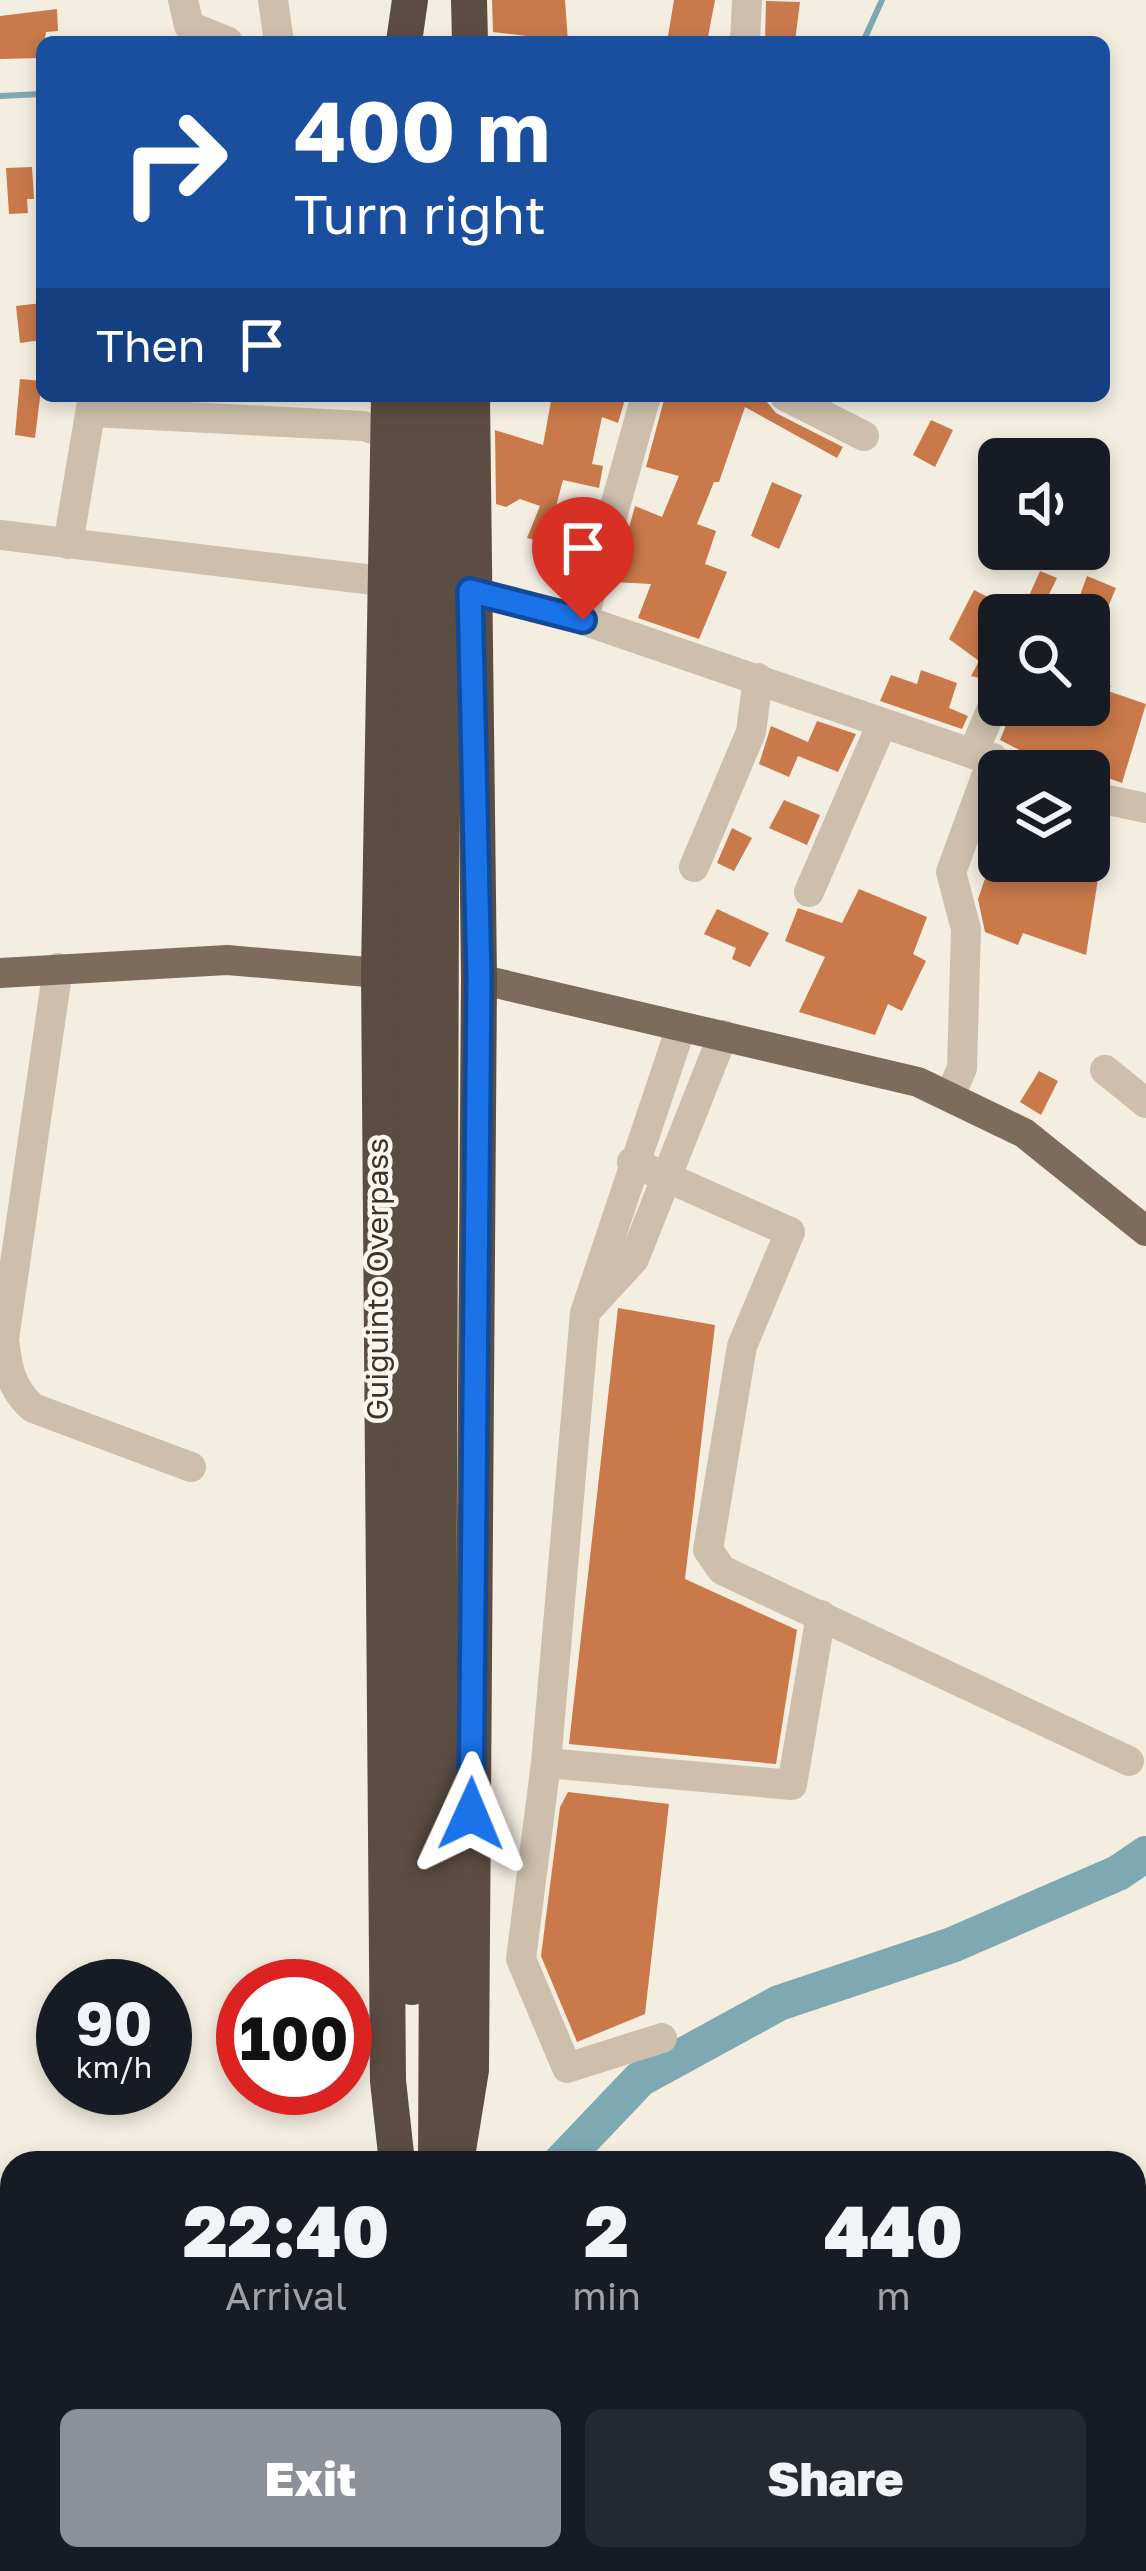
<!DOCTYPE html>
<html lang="en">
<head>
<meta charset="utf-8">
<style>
  :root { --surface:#171b24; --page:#242831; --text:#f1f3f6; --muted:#9ea1a6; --accent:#8c9099 }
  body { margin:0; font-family:"Golos Text",sans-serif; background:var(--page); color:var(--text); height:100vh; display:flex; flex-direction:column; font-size:45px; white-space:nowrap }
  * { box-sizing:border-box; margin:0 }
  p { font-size:39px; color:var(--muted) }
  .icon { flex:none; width:66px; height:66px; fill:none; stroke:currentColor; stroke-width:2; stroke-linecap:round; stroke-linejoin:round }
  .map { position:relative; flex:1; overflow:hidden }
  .side { position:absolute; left:0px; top:2151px; width:1146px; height:420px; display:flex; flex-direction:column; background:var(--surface); border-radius:36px 36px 0 0; box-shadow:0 6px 18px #0003 }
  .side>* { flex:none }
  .guide { position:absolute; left:36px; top:36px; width:1074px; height:366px; border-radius:18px; box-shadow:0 6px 18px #0003; background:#1a4fa0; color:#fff; overflow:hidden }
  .buttons { position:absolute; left:978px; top:438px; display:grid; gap:24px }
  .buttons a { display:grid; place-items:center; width:132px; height:132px; border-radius:18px; background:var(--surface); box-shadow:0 6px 18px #0003; font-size:60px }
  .speed { position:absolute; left:36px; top:1959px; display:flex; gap:24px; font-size:60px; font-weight:700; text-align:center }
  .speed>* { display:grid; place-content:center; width:156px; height:156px; border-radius:50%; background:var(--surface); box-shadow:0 6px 18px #0003; line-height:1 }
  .speed small { font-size:30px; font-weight:400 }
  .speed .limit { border:18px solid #d22; background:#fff; color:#111 }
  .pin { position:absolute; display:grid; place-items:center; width:102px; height:102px; color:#fff; margin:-123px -51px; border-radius:50% 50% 50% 0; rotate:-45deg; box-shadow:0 0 12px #0007 }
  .pin .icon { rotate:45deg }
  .me { position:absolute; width:132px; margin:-66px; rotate:1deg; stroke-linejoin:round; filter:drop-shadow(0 0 9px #0008) }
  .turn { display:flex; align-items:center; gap:42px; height:252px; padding:0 60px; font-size:54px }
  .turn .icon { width:156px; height:156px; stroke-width:2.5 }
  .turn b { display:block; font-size:84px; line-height:102px }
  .then { display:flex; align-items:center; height:114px; padding:0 60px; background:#0003; gap:24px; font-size:45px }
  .eta { display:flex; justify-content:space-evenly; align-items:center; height:204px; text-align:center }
  .eta b { font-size:72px; font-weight:800; line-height:84px }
  .button { display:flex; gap:24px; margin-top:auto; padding:24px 60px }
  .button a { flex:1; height:138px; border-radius:18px; background:var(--accent); color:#fff; font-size:48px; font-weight:800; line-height:138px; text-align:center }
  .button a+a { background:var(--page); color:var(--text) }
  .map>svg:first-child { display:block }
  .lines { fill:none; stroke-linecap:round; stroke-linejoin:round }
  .stream { stroke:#7ea9b2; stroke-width:6 }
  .river { stroke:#7ea9b2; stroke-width:36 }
  .building { fill:#c9794a }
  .minor { stroke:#cdbfac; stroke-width:30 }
  .major { stroke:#7d6b5c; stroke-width:30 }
  .highway { stroke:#5c4d42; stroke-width:36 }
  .highway-bridge { stroke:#5c4d42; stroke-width:36 }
  .route-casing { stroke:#114b97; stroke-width:30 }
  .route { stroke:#1a73e8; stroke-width:21 }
  .labels { text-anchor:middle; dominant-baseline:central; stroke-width:9; stroke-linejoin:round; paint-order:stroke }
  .street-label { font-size:30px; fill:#3b322b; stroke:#fbf7ee }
</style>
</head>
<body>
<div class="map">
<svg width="1146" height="2571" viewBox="0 0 1146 2571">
  <rect width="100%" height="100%" fill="#f4eee1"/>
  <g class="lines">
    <!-- stream -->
    <path class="stream" d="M863,42l19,-42
      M0,96l42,-2"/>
    <!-- river -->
    <path class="river" d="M560,2163l80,-84 139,-76 173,-58 166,-72 28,-19
      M240,2571l4,-12"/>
  </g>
  <!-- building -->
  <path class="building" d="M492,0h73l3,41 -75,-9z
    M674,0h41l-8,42h-40z
    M766,1l34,1 -5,40h-30z
    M57,9l1,22 -12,1 -4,26 -42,1v-43z
    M32,167l2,32h-7l1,14 -19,1 -3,-46z
    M42,303v37l-22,3 -4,-37z
    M20,379l22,2 -7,57 -20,-3z
    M552,396h74l-8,27 -16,-6 -10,47 11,2 -4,22 -36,-8 -11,41 15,5 -7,20 -33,-8 13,-32 -20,-7 -14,8 -10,-3 -1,-74 48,15z
    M665,396h97l14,17 67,34 -6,11 -92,-51 -26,75h-5l-17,42 19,7 -11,33 22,8 -28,67 -61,-21 13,-34 -37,-2 21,-76 27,11 17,-41 -33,-9z
    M931,420l22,10 -18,37 -22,-12z
    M772,482l30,13 -23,54 -28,-13z
    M1040,571l17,7 -18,37h-40v57l-15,7 -13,-3 8,-15 -30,-22 25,-49 47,24z
    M1087,576l29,12 -27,64v-37l-15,-3z
    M921,670l36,13 -8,25 19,8 -6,13 -82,-28 11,-26 26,9z
    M1089,676l22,10 -3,5 38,13 -24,79 -33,-12h-29l-60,-31 14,-35 22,7 4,-7h49z
    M817,721l39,13 -18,38 -40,-16 -9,21 -30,-13 12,-38 37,16z
    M784,800l36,15 -13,30 -38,-17z
    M732,828l20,10 -18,33 -17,-8z
    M991,861h63l44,18 -12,76 -63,-22 -5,12 -33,-13 -7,-33z
    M859,889l68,28 -14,37 13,7 -24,50 -14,-7 -13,31 -76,-23 26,-55 -40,-16 13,-33 44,15z
    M717,909l52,24 -19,34 -18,-8 4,-11 -32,-14z
    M1039,1071l19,10 -17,34 -21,-13z
    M618,1308l97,17 -30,254 112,51 -21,134 -207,-20z
    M568,1792l101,12 -24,210 -68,28 -36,-86 19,-149z"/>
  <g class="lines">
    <!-- minor -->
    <path class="minor" d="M183,0l6,26 39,16
      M273,0l6,42
      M745,42l2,-42
      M785,396l79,40
      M91,412l272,14 26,8
      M0,535l390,47
      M68,544l25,-148
      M471,591l112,29 440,151
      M583,620l63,-224
      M974,751l25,-60
      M1089,796l57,12
      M694,867l57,-135 7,-54
      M809,892l72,-166
      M58,968l-54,371c3,28 7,50 29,69l158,59
      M1105,1070l41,33
      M950,1096l12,-28 4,-139 -15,-57 42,-114
      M632,1162l158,70 -48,114 -34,204 14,20 407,191
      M589,1308l45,-49 89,-224
      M546,1763l246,22 29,-170
      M662,2038l-95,30 -46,-109 25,-196 39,-450 96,-286"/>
    <!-- major -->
    <path class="major" d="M0,973l227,-13 152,13
      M479,979l439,103 106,51 122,98"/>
    <!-- highway -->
    <path class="highway" d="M469,0l1,42
      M404,42l6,-42
      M389,396l-10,577 9,1108 9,82
      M415,612l3,-216
      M442,612l1,-216
      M412,1486v501
      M436,2163l3,-677
      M456,2163l15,-93 8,-1091 -7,-583
      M468,2559l1,12
      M398,2571l1,-12"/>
    <!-- highway-bridge -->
    <path class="highway-bridge" d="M412,1486l3,-874
      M439,1486l3,-874"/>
  </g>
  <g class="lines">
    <defs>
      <path id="route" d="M471,1814l8,-835 -9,-388 113,29"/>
    </defs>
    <!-- route casing -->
    <use href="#route" class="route-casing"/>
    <!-- route -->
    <use href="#route" class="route"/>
  </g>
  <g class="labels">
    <!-- street labels -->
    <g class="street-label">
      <text transform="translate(377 1279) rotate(-90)">Guiguinto Overpass</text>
    </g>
  </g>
</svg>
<div class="buttons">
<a><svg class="icon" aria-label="sound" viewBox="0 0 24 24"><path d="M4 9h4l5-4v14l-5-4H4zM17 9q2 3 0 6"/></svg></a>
<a><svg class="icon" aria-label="search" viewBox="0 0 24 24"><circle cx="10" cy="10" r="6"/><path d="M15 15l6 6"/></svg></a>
<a><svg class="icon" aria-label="layers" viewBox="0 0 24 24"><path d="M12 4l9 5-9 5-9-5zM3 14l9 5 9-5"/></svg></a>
</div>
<div class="speed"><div>90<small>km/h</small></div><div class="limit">100</div></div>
<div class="pin" style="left:583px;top:620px;background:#d93025"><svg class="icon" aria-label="arrive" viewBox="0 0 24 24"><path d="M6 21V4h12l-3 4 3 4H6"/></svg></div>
<svg class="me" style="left:471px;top:1814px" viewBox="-20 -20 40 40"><path d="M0-17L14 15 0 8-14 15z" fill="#1a73e8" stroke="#fff" stroke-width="4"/></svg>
<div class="guide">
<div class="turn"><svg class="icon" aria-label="right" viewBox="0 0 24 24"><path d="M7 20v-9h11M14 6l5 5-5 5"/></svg><div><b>400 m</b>Turn right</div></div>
<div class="then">Then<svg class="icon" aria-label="arrive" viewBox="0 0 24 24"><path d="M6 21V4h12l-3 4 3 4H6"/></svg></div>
</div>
<section class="side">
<div class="eta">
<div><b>22:40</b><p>Arrival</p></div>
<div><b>2</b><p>min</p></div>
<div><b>440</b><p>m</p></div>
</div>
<div class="button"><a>Exit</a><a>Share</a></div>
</section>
</div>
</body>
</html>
